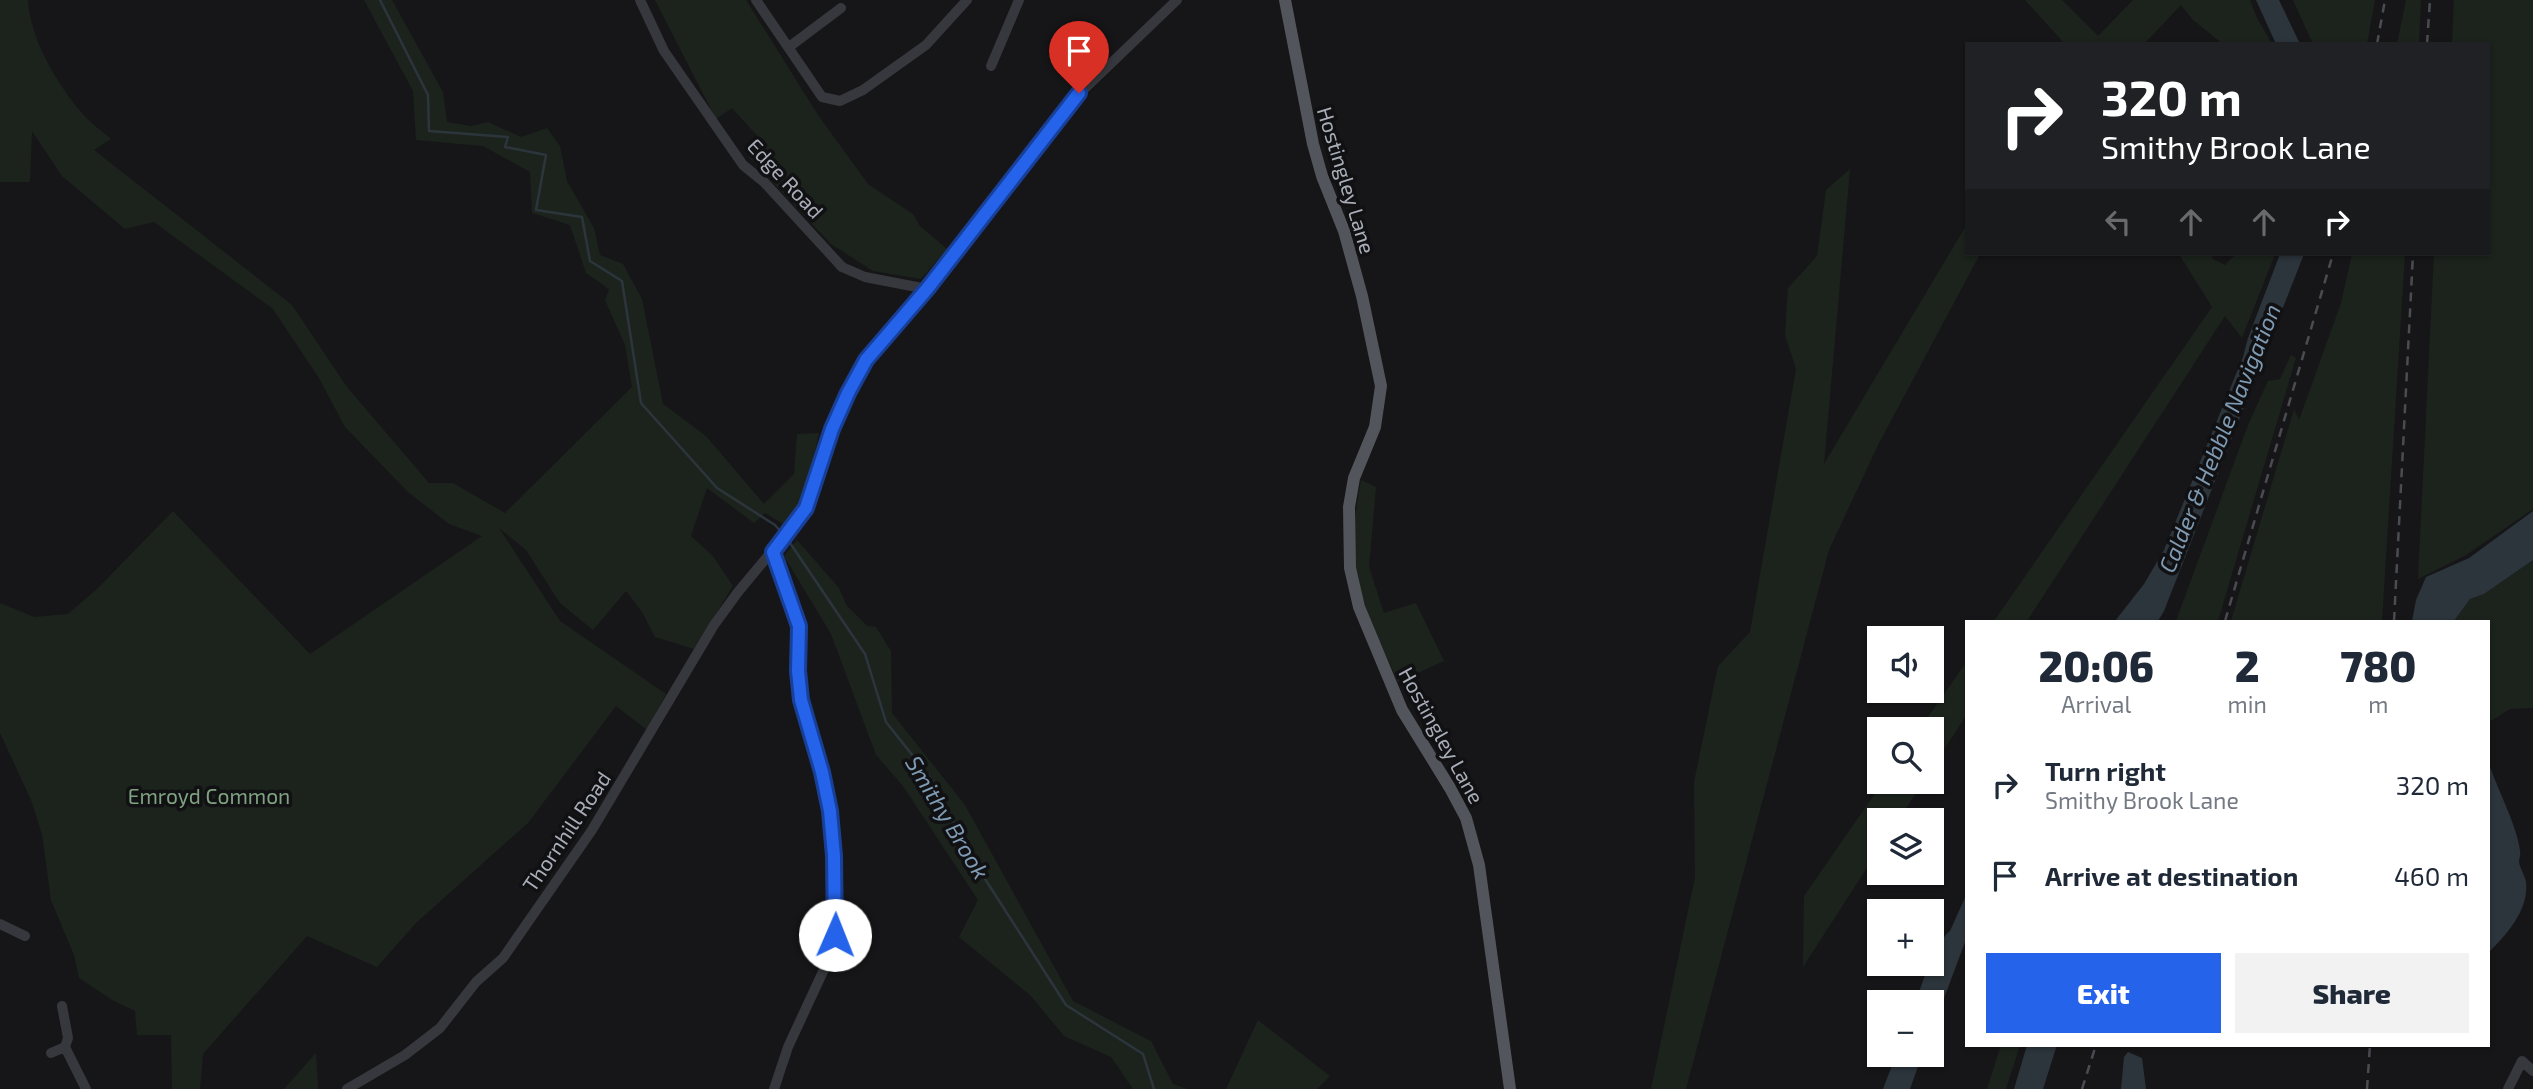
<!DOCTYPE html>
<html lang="en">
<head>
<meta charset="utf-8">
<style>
  :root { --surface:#fff; --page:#f2f2f3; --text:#1f2937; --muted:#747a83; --accent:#2563eb }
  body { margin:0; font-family:"Exo 2",sans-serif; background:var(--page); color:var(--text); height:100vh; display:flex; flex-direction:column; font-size:26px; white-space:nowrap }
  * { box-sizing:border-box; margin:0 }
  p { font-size:23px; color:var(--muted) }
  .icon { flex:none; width:38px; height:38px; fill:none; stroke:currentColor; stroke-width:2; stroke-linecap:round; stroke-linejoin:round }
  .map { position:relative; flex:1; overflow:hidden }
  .side { position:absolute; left:1965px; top:620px; width:525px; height:427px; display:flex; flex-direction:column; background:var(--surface); border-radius:0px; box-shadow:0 2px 5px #0004 }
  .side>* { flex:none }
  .hud { position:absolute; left:1965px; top:42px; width:525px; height:214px; border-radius:0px; box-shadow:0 2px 5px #0004; background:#202124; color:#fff; overflow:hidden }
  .fabs { position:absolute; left:1867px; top:626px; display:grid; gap:14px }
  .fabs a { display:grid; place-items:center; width:77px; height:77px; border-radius:0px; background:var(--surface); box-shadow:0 2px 5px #0004; font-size:35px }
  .pin { position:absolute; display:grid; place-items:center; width:60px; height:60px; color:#fff; margin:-72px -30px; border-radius:50% 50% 50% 0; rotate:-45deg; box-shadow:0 0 7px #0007 }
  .pin .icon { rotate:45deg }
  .me { position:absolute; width:77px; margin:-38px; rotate:1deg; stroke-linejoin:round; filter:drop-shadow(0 0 5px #0008) }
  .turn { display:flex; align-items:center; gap:24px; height:147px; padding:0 21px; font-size:32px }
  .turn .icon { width:91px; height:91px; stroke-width:2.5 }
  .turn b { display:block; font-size:49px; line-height:60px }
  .lanes { display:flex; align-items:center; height:66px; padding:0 21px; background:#0003; justify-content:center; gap:35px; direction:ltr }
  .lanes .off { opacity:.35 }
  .eta { display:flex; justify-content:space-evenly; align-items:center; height:119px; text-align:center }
  .eta b { font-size:42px; font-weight:800; line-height:49px }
  .button { display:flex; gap:14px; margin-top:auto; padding:14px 21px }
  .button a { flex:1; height:80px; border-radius:0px; background:var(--accent); color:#fff; font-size:28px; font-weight:800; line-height:80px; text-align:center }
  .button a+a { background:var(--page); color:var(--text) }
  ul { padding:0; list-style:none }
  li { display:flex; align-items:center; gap:21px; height:91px; padding:0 21px }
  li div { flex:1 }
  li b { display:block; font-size:26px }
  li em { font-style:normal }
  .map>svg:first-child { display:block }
  .green { fill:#1c231d }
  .water { fill:#2c353c }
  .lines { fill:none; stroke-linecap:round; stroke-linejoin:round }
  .stream { stroke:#2c353c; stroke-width:2.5 }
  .minor { stroke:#37383d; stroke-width:10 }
  .major { stroke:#53555c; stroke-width:12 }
  .rail { stroke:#4a4c52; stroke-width:2.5; stroke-dasharray:9 7; stroke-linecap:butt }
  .route-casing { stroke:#184099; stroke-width:18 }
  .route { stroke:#2563eb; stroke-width:12 }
  .labels { text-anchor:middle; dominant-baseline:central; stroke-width:7; stroke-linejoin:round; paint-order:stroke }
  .street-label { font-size:21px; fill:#a8adb8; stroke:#111113 }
  .park-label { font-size:21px; fill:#7fa381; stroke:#111113 }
  .water-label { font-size:23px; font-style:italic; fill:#7f9bb3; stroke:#111113 }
</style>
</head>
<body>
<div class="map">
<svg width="2533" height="1089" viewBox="0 0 2533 1089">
  <rect width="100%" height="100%" fill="#161618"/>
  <!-- green -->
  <path class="green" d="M0,0h28c2,39 29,84 54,113 8,10 19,17 29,26l-17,11 198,155 55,82 82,96h24l52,30 127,-126 -7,-42 -20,-45 4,-11 -23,-16 -16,-48 -38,-12 -2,-41 -47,-26 -67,-6 -3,-49 -49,-91h28l51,92 4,30 24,4 17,-4 33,15 26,-9 13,18 7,35 27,47 6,27 23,9 19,35 21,105 43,32 58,68 30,-30 3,-40 22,-1 -16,72 -15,22 -23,-14 -11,10 -47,-35 -16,48 22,20 20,30 -39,63 -39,-12 -13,-25 -16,-21 -33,39 -33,-27 -34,-53 -27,-22 61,93 106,73 -19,36 -31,-24 -88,117 -111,99 -40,45 -70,-31 -104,118 -3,35h-28l-1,-54h-34l-2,-24 -23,-11 -33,-22 -5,-23 -23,-55 -9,-66 -11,-34 -31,-67v-130l34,14 34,-3 30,-26 75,-77 137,143 172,-118 -33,-12 -41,-32 -63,-65 -26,-49 -46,-69 -119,-87 -29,7 -63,-53 -30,-45 -2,51h-30z
    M655,0h91l72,115 50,69 45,30 7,12 27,23 -26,30 -48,-8 -42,-27 -83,-88 14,-15 -30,-33 -16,11z
    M2025,0h37l36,36 35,-36h117l7,18 15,26h-49l-30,-24 -12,-15 -37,39h-79z
    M2293,0h82l-8,44h-54z
    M2406,0h15l-2,44h-22z
    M2454,0h79v509l-67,46 -48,24 16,-325h54v-210h-36z
    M1850,169l-26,295 143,-240v30h13l-102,191 -49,105 -143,539h-35l44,-212 -1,-95 24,-116 32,-34 46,-263 -11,-34 3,-47 29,-32 9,-66z
    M2179,254h32l2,5 12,6 11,-11h39l-33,84 -17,-22 -198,305h-33l218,-314z
    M2352,254h53l-23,367h-151l63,-212 5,11 42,-117z
    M2291,355l5,3 -78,263h-42l72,-196 20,-44 12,-2z
    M1361,480l15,7 -7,80 15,46 32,-10 28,58 -46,21c-11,-26 -25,-52 -34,-79 -14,-38 -11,-84 -3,-123z
    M797,540l42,48 8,18 20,20 9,1 15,24 1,62 73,92 108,196 78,40 22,43 14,5h-54l-22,-32 -47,-21 -33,-40 -72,-59 19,-37 -75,-114 -27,-31 -45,-121 -47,-78z
    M2533,560v148l-23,1 -21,13 -1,-101h-34l16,-22 14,-5z
    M1967,661v53l-35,54v-38h-13z
    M1883,782h40l-25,39h-18l-1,28 -76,118 1,-71z
    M1258,1020l72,56 -13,13h-91z
    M2001,1045h19l-14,44h-19z
    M316,1053l2,36h-34z"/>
  <!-- water -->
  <path class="water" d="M2256,0h23l21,44h-24z
    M2280,254h24l-140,357 -6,10h-43l29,-37 20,-34 79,-193 5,-19z
    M2533,511v49l-49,34 -14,5 -16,22h-42l4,-21 10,-23 43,-19z
    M2489,764c8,24 29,64 31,87 1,4 -1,7 -1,11 1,7 6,13 7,20 3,28 -19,52 -37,70z
    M1967,893v44l-35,93v-27h-17l14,-39h3l1,-9c8,-7 8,-18 17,-24z
    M2027,1045h30l-14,44h-29z
    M2128,1052l14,6 4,31h-25l3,-32z
    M1896,1055h26l-12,34h-27z"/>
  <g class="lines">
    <!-- stream -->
    <path class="stream" d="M380,0l48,95 1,36 79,6 -3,10 41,8 -10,55 46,7 8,44 32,20 19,122 76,85 58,37 7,8
      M786,537l79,117 21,68 43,54 49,92 88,137 77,49 11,35"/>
    <!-- minor -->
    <path class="minor" d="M640,0l24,51 79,114 21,17 78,85 23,10 62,12
      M756,0l66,97 18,4 23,-11 63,-45 41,-45
      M789,47l52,-39
      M991,66l28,-66
      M773,552l26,74 -1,45 3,29 21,72 8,40 6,109 -3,29 -45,97 -14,42
      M0,924l25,12
      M62,1006l6,32 -3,9 21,42
      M51,1053l14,-6
      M347,1089l58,-34 35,-27 36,-46 27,-24 89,-128 122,-205 24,-33 64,-77 30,-86 15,-36 19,-33 61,-71 152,-195 98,-94
      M2508,1089l14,-28 11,10"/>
    <!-- major -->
    <path class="major" d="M1285,0l28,144 9,32 22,55 18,65 19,90 -6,41 -21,51 -5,29 1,61 9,39 43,103 48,78 16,30 13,47 31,224"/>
    <!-- rail -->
    <path class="rail" d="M2377,44l8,-44
      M2427,44l3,-44
      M2225,621l108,-367
      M2394,621l19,-367
      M2082,1089l14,-44
      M2367,1089l3,-44"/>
  </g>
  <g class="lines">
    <defs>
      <path id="route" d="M835,935l-1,-79 -4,-45 -8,-39 -21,-72 -3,-29 1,-45 -26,-74 33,-44 26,-79 16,-36 18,-33 61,-71 152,-196"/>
    </defs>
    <!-- route casing -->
    <use href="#route" class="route-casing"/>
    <!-- route -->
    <use href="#route" class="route"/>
  </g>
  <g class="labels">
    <!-- street labels -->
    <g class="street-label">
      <text transform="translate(786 178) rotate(47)">Edge Road</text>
      <text transform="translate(1347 180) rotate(73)">Hostingley Lane</text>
      <text transform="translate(1442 735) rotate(61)">Hostingley Lane</text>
      <text transform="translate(566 831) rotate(-56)">Thornhill Road</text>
    </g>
    <!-- park labels -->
    <g class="park-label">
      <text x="209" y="795">Emroyd Common</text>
    </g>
    <!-- water labels -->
    <g class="water-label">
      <text transform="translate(2219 438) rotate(-68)">Calder &amp; Hebble Navigation</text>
      <text transform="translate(948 817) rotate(59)">Smithy Brook</text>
    </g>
  </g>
</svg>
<div class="fabs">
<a><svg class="icon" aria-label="sound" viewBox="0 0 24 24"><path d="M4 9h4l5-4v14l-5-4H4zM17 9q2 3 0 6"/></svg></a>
<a><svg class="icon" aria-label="search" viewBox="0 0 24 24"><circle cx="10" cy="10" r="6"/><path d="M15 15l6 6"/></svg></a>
<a><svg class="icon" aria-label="layers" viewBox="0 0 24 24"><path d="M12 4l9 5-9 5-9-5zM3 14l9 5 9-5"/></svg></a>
<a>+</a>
<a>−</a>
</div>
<div class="pin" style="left:1079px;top:93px;background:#d93025"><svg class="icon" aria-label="arrive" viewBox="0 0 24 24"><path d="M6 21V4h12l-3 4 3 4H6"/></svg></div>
<svg class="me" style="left:835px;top:935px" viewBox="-20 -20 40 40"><circle r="19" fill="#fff"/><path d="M0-13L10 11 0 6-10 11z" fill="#2563eb"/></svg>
<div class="hud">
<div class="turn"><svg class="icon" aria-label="right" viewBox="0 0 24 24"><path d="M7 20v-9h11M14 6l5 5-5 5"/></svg><div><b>320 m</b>Smithy Brook Lane</div></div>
<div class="lanes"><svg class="icon off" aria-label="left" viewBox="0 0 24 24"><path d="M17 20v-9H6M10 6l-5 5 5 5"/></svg><svg class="icon off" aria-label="ahead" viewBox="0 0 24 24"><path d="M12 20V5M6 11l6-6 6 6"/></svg><svg class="icon off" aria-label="ahead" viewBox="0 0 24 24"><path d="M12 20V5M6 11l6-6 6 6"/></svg><svg class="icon" aria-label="right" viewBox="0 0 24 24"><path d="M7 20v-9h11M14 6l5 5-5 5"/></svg></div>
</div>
<section class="side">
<div class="eta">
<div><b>20:06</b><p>Arrival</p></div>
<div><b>2</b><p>min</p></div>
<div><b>780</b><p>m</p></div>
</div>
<ul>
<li><svg class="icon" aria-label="right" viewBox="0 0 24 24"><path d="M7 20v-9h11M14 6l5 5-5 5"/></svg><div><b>Turn right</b><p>Smithy Brook Lane</p></div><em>320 m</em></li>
<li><svg class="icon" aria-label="arrive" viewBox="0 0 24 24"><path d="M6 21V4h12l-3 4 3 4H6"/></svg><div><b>Arrive at destination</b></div><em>460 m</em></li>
</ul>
<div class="button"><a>Exit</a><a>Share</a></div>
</section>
</div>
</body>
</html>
